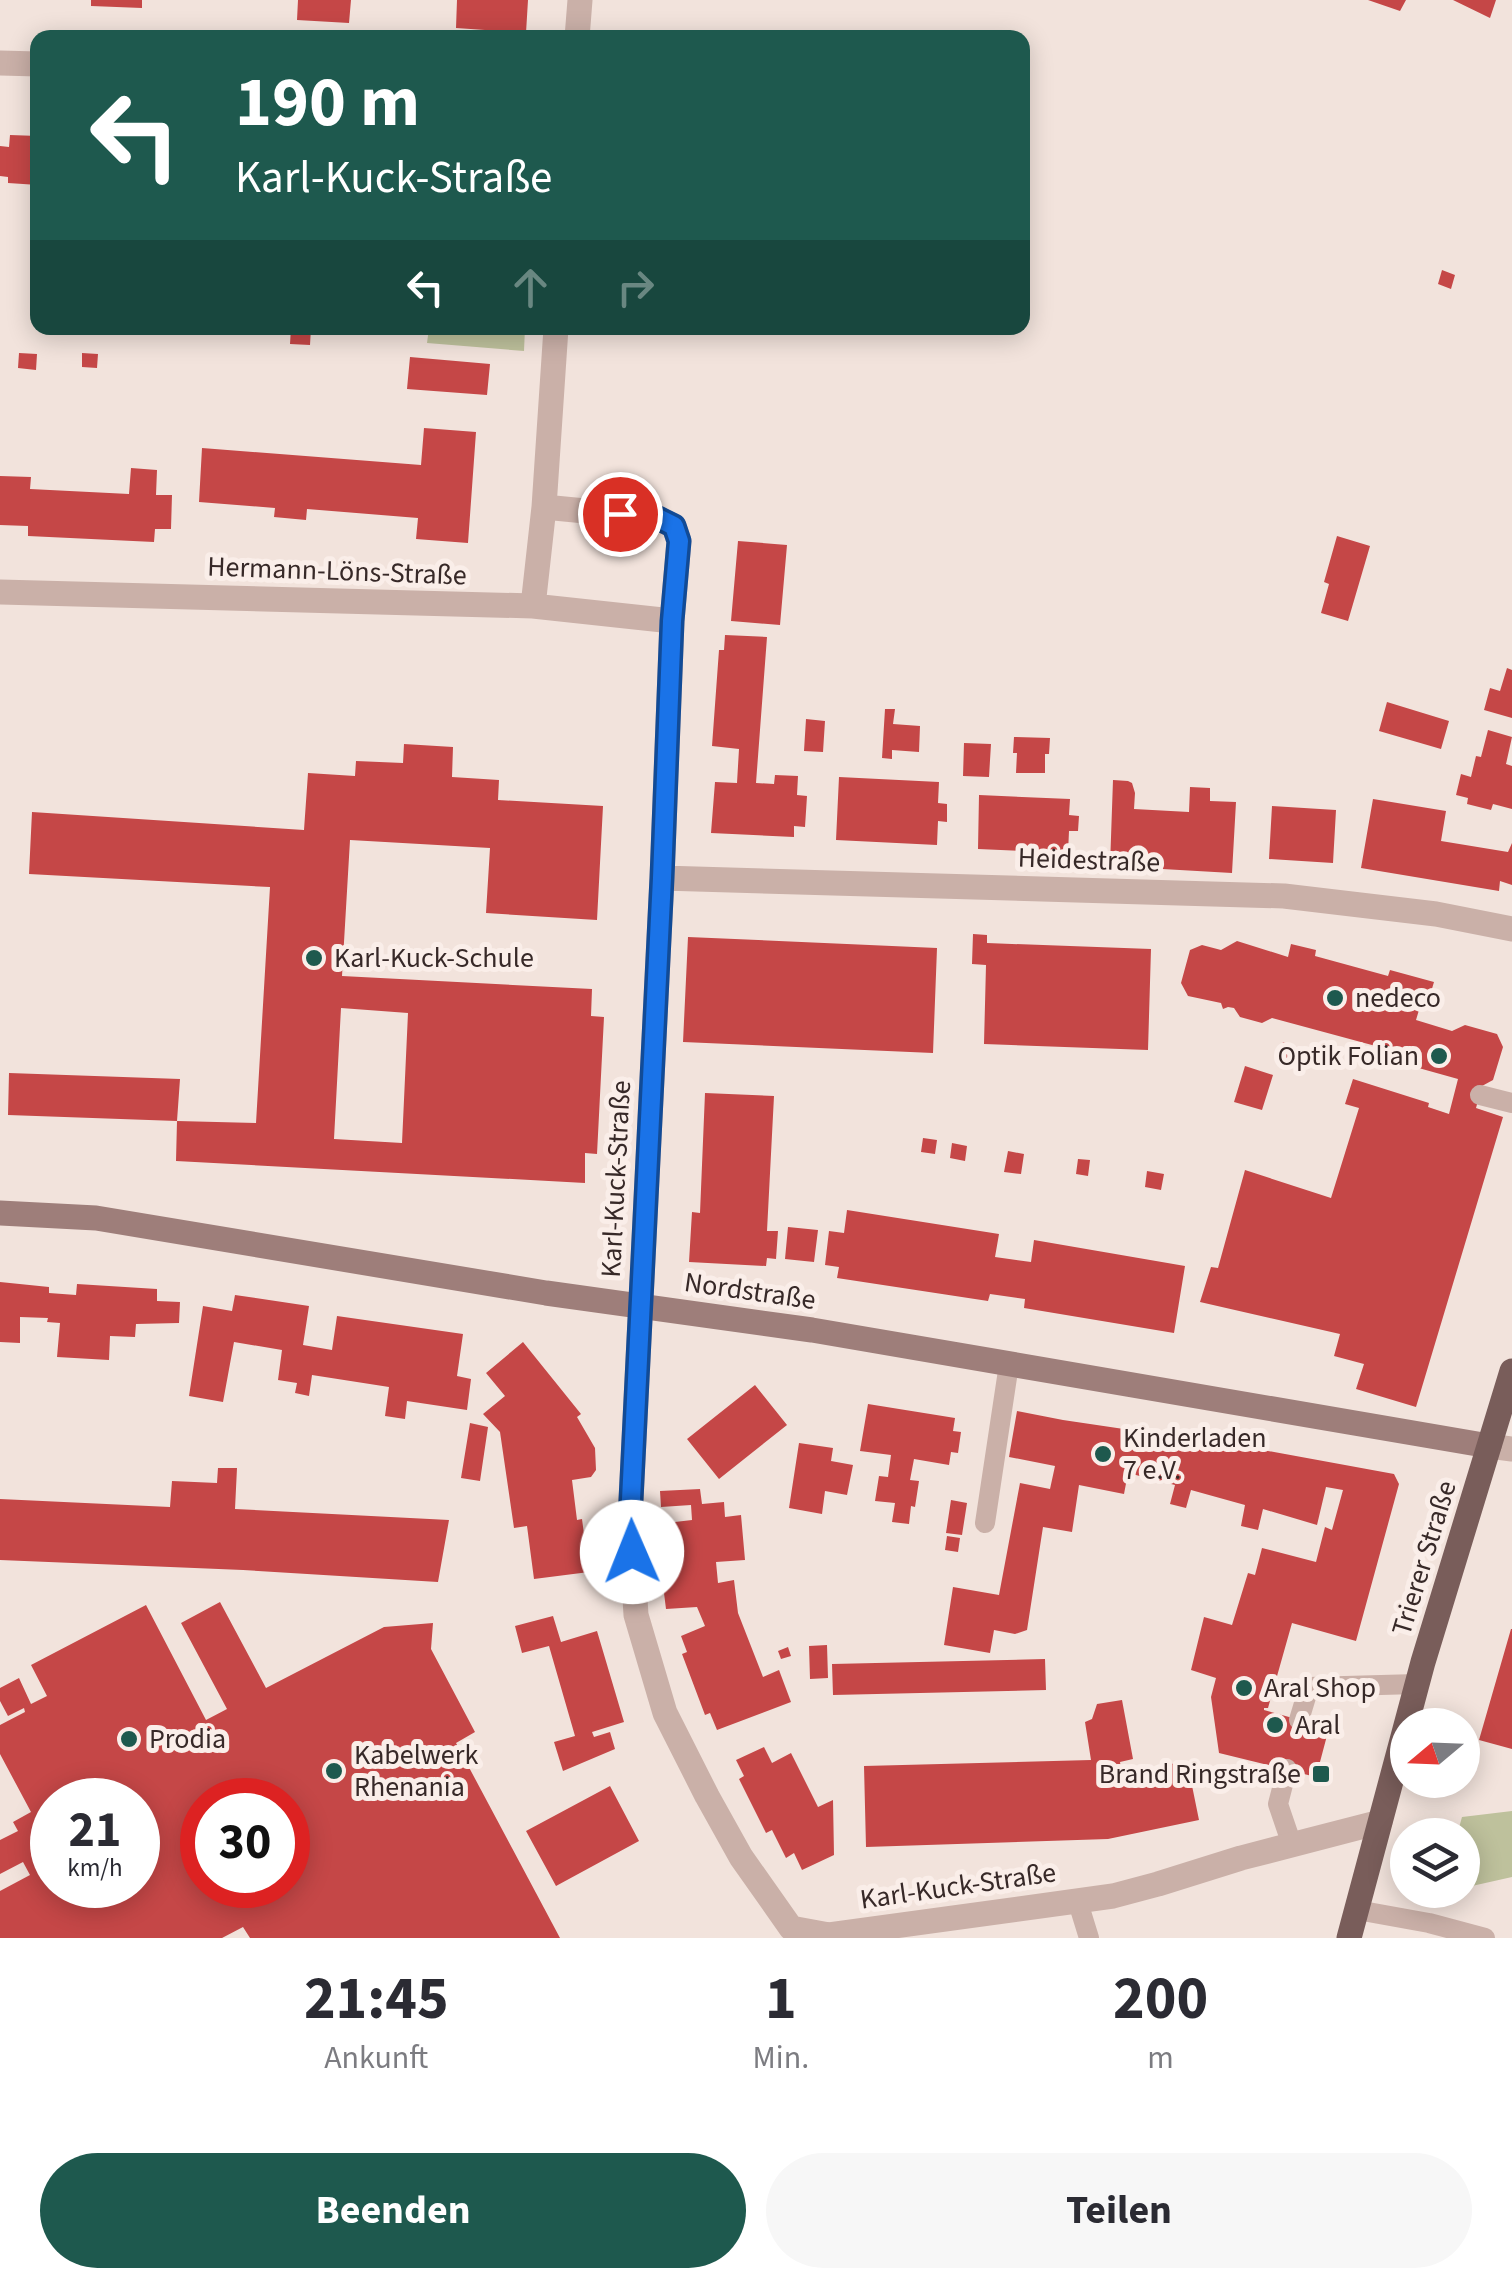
<!DOCTYPE html>
<html lang="de">
<head>
<meta charset="utf-8">
<style>
  :root { --surface:#fff; --page:#f7f7f7; --text:#2b2b33; --muted:#7c7c81; --accent:#1e594e }
  body { margin:0; font-family:"Source Sans 3",sans-serif; background:var(--page); color:var(--text); height:100vh; display:flex; flex-direction:column; font-size:38px; white-space:nowrap }
  * { box-sizing:border-box; margin:0 }
  p { font-size:32px; color:var(--muted) }
  .icon { flex:none; width:55px; height:55px; fill:none; stroke:currentColor; stroke-width:2; stroke-linecap:round; stroke-linejoin:round }
  .map { position:relative; height:1938px; overflow:hidden }
  .drawer { display:flex; flex-direction:column; background:var(--surface); flex:1 }
  .drawer>* { flex:none }
  .guide { position:absolute; left:30px; top:30px; width:1000px; height:305px; border-radius:20px; box-shadow:0 5px 25px #0003; background:#1e594e; color:#fff; overflow:hidden }
  .needle { width:65px; rotate:251deg }
  .tools { position:absolute; left:1390px; top:1708px; display:grid; gap:20px }
  .tools a { display:grid; place-items:center; width:90px; height:90px; border-radius:50%; background:var(--surface); box-shadow:0 5px 25px #0003; font-size:50px }
  .speed { position:absolute; left:30px; top:1778px; display:flex; gap:20px; font-size:50px; font-weight:700; text-align:center }
  .speed>* { display:grid; place-content:center; width:130px; height:130px; border-radius:50%; background:var(--surface); box-shadow:0 5px 25px #0003; line-height:1 }
  .speed small { font-size:25px; font-weight:400 }
  .speed .limit { border:15px solid #d22; background:#fff; color:#111 }
  .pin { position:absolute; display:grid; place-items:center; width:85px; height:85px; color:#fff; margin:-42px; border:5px solid #fff; border-radius:50%; box-shadow:0 2px 10px #0007 }
  .me { position:absolute; width:110px; margin:-55px; rotate:359deg; stroke-linejoin:round; filter:drop-shadow(0 0 8px #0008) }
  .turn { display:flex; align-items:center; gap:35px; height:210px; padding:0 40px; font-size:45px }
  .turn .icon { width:130px; height:130px; stroke-width:2.5 }
  .turn b { display:block; font-size:70px; line-height:85px }
  .lanes { display:flex; align-items:center; height:95px; padding:0 40px; background:#0003; justify-content:center; gap:50px; direction:ltr }
  .lanes .off { opacity:.35 }
  .eta { display:flex; justify-content:space-evenly; align-items:center; height:170px; text-align:center }
  .eta b { font-size:60px; font-weight:700; line-height:70px }
  .cta { display:flex; gap:20px; margin-top:auto; padding:20px 40px }
  .cta a { flex:1; height:115px; border-radius:60px; background:var(--accent); color:#fff; font-size:40px; font-weight:700; line-height:115px; text-align:center }
  .cta a+a { background:var(--page); color:var(--text) }
  .map>svg:first-child { display:block }
  .green { fill:#bec19c }
  .building { fill:#c54747; fill-rule:evenodd }
  .lines { fill:none; stroke-linecap:round; stroke-linejoin:round }
  .lane { stroke:#cab0a8; stroke-width:20 }
  .street { stroke:#cab0a8; stroke-width:25 }
  .secondary { stroke:#9e7e7a; stroke-width:25 }
  .primary { stroke:#795d5a; stroke-width:25 }
  .route-casing { stroke:#114b97; stroke-width:25 }
  .route { stroke:#1a73e8; stroke-width:18 }
  .poi-dot { fill:#1e594e; stroke:#faeee9; stroke-width:4 }
  .labels { text-anchor:middle; dominant-baseline:central; stroke-width:10; stroke-linejoin:round; paint-order:stroke }
  .street-label { font-size:28px; fill:#372928; stroke:#faeee9 }
  .poi-label { font-size:28px; fill:#372928; stroke:#faeee9; text-anchor:start }
</style>
</head>
<body>
<div class="map">
<svg width="1512" height="1938" viewBox="0 0 1512 1938">
  <rect width="100%" height="100%" fill="#f2e3dc"/>
  <!-- green -->
  <path class="green" d="M429,328h96l-1,23 -97,-8z
    M1512,1811v66l-49,11 -1,-53h-5l5,-18z"/>
  <!-- building -->
  <path class="building" d="M91,0h51v8l-51,-2z
    M298,0h53l-2,23 -52,-3z
    M457,0h71l-2,33 -70,-5z
    M1368,0h38l-6,11z
    M1453,0h43l-6,18z
    M10,135l28,1v49l-30,-2v-6l-8,-1v-30l9,1z
    M1442,270l13,5 -4,14 -13,-5z
    M291,328h20l-1,17 -20,-1z
    M19,353l18,1 -1,16 -18,-2z
    M82,353l16,1 -1,14 -15,-1z
    M410,357l80,7 -3,31 -80,-6z
    M424,428l52,4 -8,111 -52,-4 2,-21 -111,-9 -1,11 -32,-3 1,-9 -76,-6 3,-54 219,17z
    M131,468l26,2 -1,25h16l-1,34h-16l-1,13 -126,-6v-10l-28,-1v-49l31,1 -1,12 99,5z
    M1337,536l33,10 -22,75 -27,-8 8,-29 -5,-2z
    M738,541l49,4 -7,80 -49,-4z
    M725,635l42,2 -11,146 18,1 1,-9 23,1 -1,19 10,1 -2,31 -11,-1v11l-83,-4 4,-51 22,1 2,-34 -27,-3 7,-96h5z
    M1507,668l5,2v48l-28,-8 6,-22 10,3z
    M1387,702l62,19 -8,28 -62,-18z
    M885,709h10l-2,15 27,2 -1,26 -27,-2v9l-10,-1z
    M806,719l19,2 -2,31 -19,-1z
    M1488,730l24,7 -6,27 6,2v43l-19,-5 -2,6 -24,-6 1,-6 -12,-3 5,-21 10,3 5,-21 5,1z
    M1014,737l36,1 -1,16h-4v19h-29l1,-20h-4z
    M964,743l27,1 -2,33 -26,-1z
    M404,744l49,3 -1,30 47,3 -1,20 105,6 -6,114 -111,-7 4,-65 -140,-8 -8,136 250,13 -1,27 13,1 -7,137 -12,-1v30l-409,-22 1,-40 79,2 14,-236 -241,-13 3,-62 272,18 4,-57 47,3 1,-15 47,2zM341,1008l67,5 -6,130 -68,-4z
    M839,777l100,5 -1,21 9,1v18l-9,-1 -1,24 -101,-5z
    M1113,780l15,1 4,2 3,10 -1,16 55,3 1,-25 20,1v13l26,1 -4,71 -122,-7z
    M979,795l91,4 -1,16 10,1 -1,15h-9l-1,22 -90,-4z
    M1373,799l73,12 -5,30 67,11 4,-9v42l-12,-4 -1,10 -138,-23z
    M1272,806l64,4 -3,53 -64,-4z
    M973,934l14,1v8l164,6 -3,101 -164,-6 2,-79 -14,-1z
    M688,937l249,11 -4,105 -250,-11z
    M1237,941l51,16 3,-13 25,6 -1,6 73,20 2,-6 44,12 -6,20 -6,-2 -6,20 36,11 13,-6 32,9 6,13 -10,33 -11,6 -6,22 27,9 -87,290 -60,-18 8,-25 -30,-8 6,-22 -140,-32 11,-35 7,1 27,-98 86,28 28,-90 -14,-4 8,-25 76,24 -1,4 21,7 9,-35 -68,-19 -7,-12 -111,-30 -10,5 -22,-6 -6,-9 -6,-1 -5,2 -2,-6 -33,-7 -7,-13 9,-33 12,-5 19,5z
    M1283,1042l25,8 -5,16 -24,-8z
    M1245,1066l28,9 -11,35 -28,-8z
    M9,1073l171,6 -3,42 -169,-6z
    M705,1093l69,3 -7,135h11l-2,28 -9,-1 -1,8 -77,-4 3,-50 8,1z
    M923,1138l14,2 -2,14 -14,-2z
    M952,1143l15,3 -2,15 -15,-3z
    M1008,1151l16,3 -3,20 -17,-2z
    M1078,1159l12,1 -2,16 -12,-2z
    M1147,1171l17,3 -3,16 -16,-3z
    M847,1210l152,24 -4,23 36,5 3,-22 151,26 -11,67 -150,-25 1,-9 -35,-5 -2,7 -151,-23 2,-11 -14,-2 4,-34 15,2z
    M788,1227l30,3 -4,32 -29,-3z
    M0,1282l49,5v6l27,2 1,-11 80,5v12l23,1 -1,21 -43,1 -1,13 -25,-1 -1,24 -52,-3 3,-34 -13,-1 1,-4 -28,-1v26l-20,-1z
    M235,1295l74,11 -6,39 29,5 5,-34 126,18 -6,42 14,3 -4,31 -60,-9 -2,18 -20,-3 4,-29 -77,-12 -3,21 -14,-3 2,-10 -19,-3 4,-30 -48,-8 -11,60 -34,-6 14,-90 29,5z
    M523,1342l58,72 -4,3 18,31 1,22 -5,7 -19,3 5,40 5,-1 7,53 -55,7 -7,-53 -13,2 -14,-96 -17,-18 22,-18 -19,-23z
    M755,1385l32,40 -68,54 -32,-40z
    M868,1404l87,14 -2,13 8,1 -3,21 -7,-1 -2,13 -35,-6 -4,21 9,1 -4,26 -4,-1 -2,18 -17,-2 3,-19 -20,-2 4,-25 9,1 3,-22 -31,-4z
    M1017,1411l46,9 189,28 142,26 5,10 -43,157 -64,-18 -24,85h-4v2l65,18 -13,49 -97,-24 -8,-56 5,-19 -25,-8 13,-53 28,8 16,-52 7,2 7,-27 54,14 9,-35 7,3 11,-40 -17,-3 -9,38 -54,-16 -5,21 -17,-4 4,-21 -54,-15 -5,18 -16,-4 5,-19 -47,-12 -4,21 -45,-9 -7,47 -29,-5 -16,103 -12,4 -21,-4 -4,23 -46,-8 9,-58 46,8 21,-112 30,6 5,-23 -46,-9z
    M470,1423l18,4 -8,54 -19,-3z
    M799,1443l34,5 -2,13 22,4 -6,30 -22,-4 -3,23 -33,-6z
    M218,1468h19l-2,41 214,11 -11,62 -195,-12 -243,-10v-61l170,8 2,-26 45,2z
    M700,1489l2,15 22,-2 1,15 16,-2 4,45 -29,2 2,21 16,-3 4,33 25,64 16,-7 12,32 -74,28 -7,-17 -5,2 -23,-61 5,-2 -6,-16 24,-10 -8,-19 -31,2 -5,-40 19,-2 -5,-45 17,-2 -1,-15 -30,2 -1,-16z
    M951,1500l16,3 -5,32 -16,-2z
    M947,1536l13,2 -2,14 -13,-2z
    M220,1602l46,86 118,-61 49,-4 -2,26 44,83 -19,11 104,195h-310l-7,-11 -21,11h-222v-47l30,-16 -7,-13 -23,12v-34l18,-9 -5,-9 18,-10 -31,-58v-29l25,-13 -1,-4 -16,8 -8,-15v-13l19,-10 12,26 16,-8 -16,-31 115,-60 60,115 21,-11 -46,-86zM52,1800h86v85h-86zM202,1800h86v85h-86z
    M553,1616l8,26 36,-11 27,91 -32,10 2,5 16,-5 5,17 -52,22 -9,-29 21,-6 -26,-90 -27,7 -7,-27z
    M1511,1629h1v120l-33,-9z
    M827,1645l1,33 -18,1 -1,-33z
    M788,1647l3,9 -10,3 -3,-8z
    M1045,1659l1,31 -213,5 -1,-31z
    M1122,1700l11,59 -13,3 3,19 45,-9 -2,-7 21,-4 12,59 -91,19 -242,8 -2,-81 227,-6 -6,-38 7,-3 5,-15z
    M764,1747l8,16 19,-10 27,54 15,-7 1,55 -32,15 -8,-17 -8,5 -14,-28 -6,3 -27,-54 5,-3 -8,-16z
    M610,1786l29,55 -83,45 -30,-55z"/>
  <g class="lines">
    <!-- lane -->
    <path class="lane" d="M1480,1095l32,8
      M985,1523l24,-159
      M1299,1720l10,-33 108,-3
      M1287,1769l-9,35 14,41
      M1077,1899l12,39
      M1357,1910l72,13 56,15"/>
    <!-- street -->
    <path class="street" d="M577,38l3,-38
      M0,63l38,1
      M556,328l-12,179 113,11 17,8 5,15 -7,80 -10,257 -32,642 6,95 29,98 42,83 34,61 50,71 38,7 284,-39 45,-12 83,-26 139,-36
      M0,592l533,14 139,15
      M533,606l11,-99
      M662,878l622,18 152,18 76,15
      M1489,1446l23,3"/>
    <!-- secondary -->
    <path class="secondary" d="M0,1213l96,5 450,75 266,37 677,116"/>
    <!-- primary -->
    <path class="primary" d="M1349,1938l74,-276 89,-291"/>
  </g>
  <g class="lines">
    <defs>
      <path id="route" d="M620,514l38,4 16,8 5,15 -7,80 -10,257 -32,642 2,32"/>
    </defs>
    <!-- route casing -->
    <use href="#route" class="route-casing"/>
    <!-- route -->
    <use href="#route" class="route"/>
  </g>
  <!-- markers -->
  <g class="poi-dot">
    <circle cx="314" cy="958" r="10"/>
    <circle cx="1335" cy="998" r="10"/>
    <circle cx="1439" cy="1056" r="10"/>
    <circle cx="1103" cy="1454" r="10"/>
    <circle cx="1244" cy="1688" r="10"/>
    <circle cx="1275" cy="1725" r="10"/>
    <circle cx="129" cy="1739" r="10"/>
    <circle cx="334" cy="1771" r="10"/>
    <rect x="1311" y="1764" width="20" height="20" rx="5"/>
  </g>
  <g class="labels">
    <!-- street labels -->
    <g class="street-label">
      <text transform="translate(337 571) rotate(2)">Hermann-Löns-Straße</text>
      <text transform="translate(1089 860) rotate(2)">Heidestraße</text>
      <text transform="translate(616 1179) rotate(-87)">Karl-Kuck-Straße</text>
      <text transform="translate(750 1291) rotate(8)">Nordstraße</text>
      <text transform="translate(1424 1558) rotate(-73)">Trierer Straße</text>
      <text transform="translate(958 1886) rotate(-8)">Karl-Kuck-Straße</text>
    </g>
    <!-- poi labels -->
    <g class="poi-label">
      <text x="334" y="958">Karl-Kuck-Schule</text>
      <text x="1355" y="998">nedeco</text>
      <text x="1419" y="1056" text-anchor="end">Optik Folian</text>
      <text x="1123" y="1438">Kinderladen<tspan x="1123" dy="32">7 e.V.</tspan></text>
      <text x="1264" y="1688">Aral Shop</text>
      <text x="1295" y="1725">Aral</text>
      <text x="149" y="1739">Prodia</text>
      <text x="354" y="1755">Kabelwerk<tspan x="354" dy="32">Rhenania</tspan></text>
      <text x="1301" y="1774" text-anchor="end">Brand Ringstraße</text>
    </g>
  </g>
</svg>
<div class="tools">
<a><svg class="needle" viewBox="-14 -14 28 28"><path d="M0-13l5 13h-10z" fill="#e53935"/><path d="M0 13l5-13h-10z" fill="#7c7c81"/></svg></a>
<a><svg class="icon" aria-label="layers" viewBox="0 0 24 24"><path d="M12 4l9 5-9 5-9-5zM3 14l9 5 9-5"/></svg></a>
</div>
<div class="speed"><div>21<small>km/h</small></div><div class="limit">30</div></div>
<div class="pin" style="left:620px;top:514px;background:#d93025"><svg class="icon" aria-label="arrive" viewBox="0 0 24 24"><path d="M6 21V4h12l-3 4 3 4H6"/></svg></div>
<svg class="me" style="left:632px;top:1552px" viewBox="-20 -20 40 40"><circle r="19" fill="#fff"/><path d="M0-13L10 11 0 6-10 11z" fill="#1a73e8"/></svg>
<div class="guide">
<div class="turn"><svg class="icon" aria-label="left" viewBox="0 0 24 24"><path d="M17 20v-9H6M10 6l-5 5 5 5"/></svg><div><b>190 m</b>Karl-Kuck-Straße</div></div>
<div class="lanes"><svg class="icon" aria-label="left" viewBox="0 0 24 24"><path d="M17 20v-9H6M10 6l-5 5 5 5"/></svg><svg class="icon off" aria-label="ahead" viewBox="0 0 24 24"><path d="M12 20V5M6 11l6-6 6 6"/></svg><svg class="icon off" aria-label="right" viewBox="0 0 24 24"><path d="M7 20v-9h11M14 6l5 5-5 5"/></svg></div>
</div>
</div>
<section class="drawer">
<div class="eta">
<div><b>21:45</b><p>Ankunft</p></div>
<div><b>1</b><p>Min.</p></div>
<div><b>200</b><p>m</p></div>
</div>
<div class="cta"><a>Beenden</a><a>Teilen</a></div>
</section>
</body>
</html>
